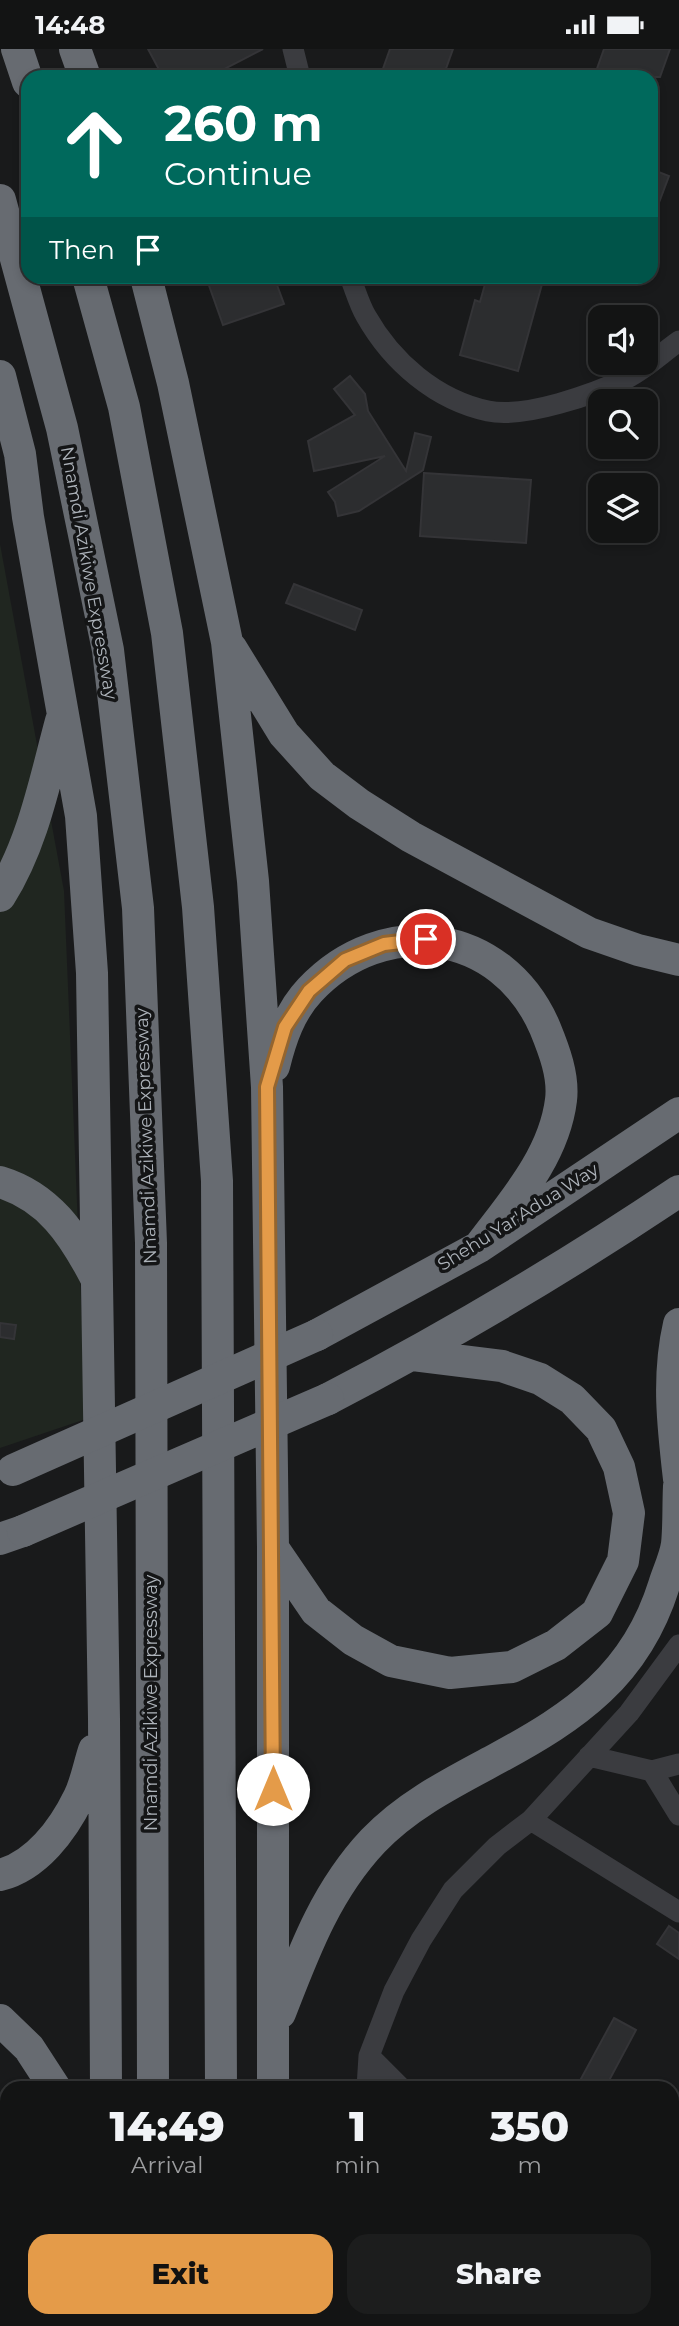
<!DOCTYPE html>
<html lang="en">
<head>
<meta charset="utf-8">
<style>
  :root { --surface:#131414; --page:#1c1d1d; --text:#f1f3f6; --muted:#9d9ea0; --line:#323334; --accent:#e49b49 }
  body { margin:0; font-family:Montserrat,sans-serif; background:var(--page); color:var(--text); height:100vh; display:flex; flex-direction:column; font-size:26px; white-space:nowrap }
  * { box-sizing:border-box; margin:0 }
  p { font-size:23px; color:var(--muted) }
  .icon { flex:none; width:38px; height:38px; fill:none; stroke:currentColor; stroke-width:2; stroke-linecap:round; stroke-linejoin:round }
  .map { position:relative; flex:1; overflow:hidden }
  .drawer { position:absolute; left:0px; top:2032px; width:679px; height:247px; display:flex; flex-direction:column; background:var(--surface); border-radius:21px 21px 0 0; box-shadow:0 4px 10px #0003,0 0 0 2px var(--line) }
  .drawer>* { flex:none }
  .guide { position:absolute; left:21px; top:21px; width:637px; height:214px; border-radius:21px; box-shadow:0 4px 10px #0003,0 0 0 2px var(--line); background:#00695c; color:#fff; overflow:hidden }
  .buttons { position:absolute; left:588px; top:256px; display:grid; gap:14px }
  .buttons a { display:grid; place-items:center; width:70px; height:70px; border-radius:14px; background:var(--surface); box-shadow:0 4px 10px #0003,0 0 0 2px var(--line); font-size:35px }
  .pin { position:absolute; display:grid; place-items:center; width:60px; height:60px; color:#fff; margin:-30px; border:4px solid #fff; border-radius:50%; box-shadow:0 2px 7px #0007 }
  .me { position:absolute; width:77px; margin:-38px; rotate:0deg; stroke-linejoin:round; filter:drop-shadow(0 0 5px #0008) }
  .turn { display:flex; align-items:center; gap:24px; height:147px; padding:0 28px; font-size:32px }
  .turn .icon { width:91px; height:91px; stroke-width:2.5 }
  .turn b { display:block; font-size:49px; line-height:60px }
  .then { display:flex; align-items:center; height:66px; padding:0 28px; background:#0003; gap:14px; font-size:26px }
  .eta { display:flex; justify-content:space-evenly; align-items:center; height:119px; text-align:center }
  .eta b { font-size:42px; font-weight:800; line-height:49px }
  .action { display:flex; gap:14px; margin-top:auto; padding:14px 28px }
  .action a { flex:1; height:80px; border-radius:21px; background:var(--accent); color:#111; font-size:28px; font-weight:800; line-height:80px; text-align:center }
  .action a+a { background:var(--page); color:var(--text) }
  .status { display:flex; justify-content:space-between; align-items:center; height:49px; padding:0 35px; background:var(--surface); direction:ltr }
  .status svg { height:19px; fill:currentColor }
  .map>svg:first-child { display:block }
  .green { fill:#202620 }
  .building { fill:#2c2d2f; stroke:#343437; stroke-width:2 }
  .lines { fill:none; stroke-linecap:round; stroke-linejoin:round }
  .minor { stroke:#3b3c40; stroke-width:21 }
  .highway { stroke:#676b71; stroke-width:32 }
  .highway-bridge { stroke:#676b71; stroke-width:32 }
  .route-casing { stroke:#94652f; stroke-width:18 }
  .route { stroke:#e49b49; stroke-width:12 }
  .labels { text-anchor:middle; dominant-baseline:central; stroke-width:7; stroke-linejoin:round; paint-order:stroke }
  .street-label { font-size:18px; fill:#adb3ba; stroke:#141516 }
</style>
</head>
<body>
<div class="status"><b>14:48</b><svg viewBox="0 0 49 12"><path d="M0 12V9h3v3zM5 12V6h3v6zM10 12V3h3v9zM15 12V0h3v12zM26 1h20v11H26zM47 4h2v5h-2z"/></svg></div>
<div class="map">
<svg width="679" height="2277" viewBox="0 0 679 2277">
  <rect width="100%" height="100%" fill="#191a1b"/>
  <!-- green -->
  <path class="green" d="M0,495l64,347 22,528 -86,29z"/>
  <!-- building -->
  <path class="building" d="M148,0h115l-54,28h-46z
    M390,0h63l-10,28h-63z
    M604,0h66l-10,28h-66z
    M651,120l18,7 -17,45h-1z
    M206,228h68l10,27 -61,21z
    M487,228h57l-26,94 -58,-16 15,-55 5,2z
    M350,327l15,18 3,17 38,60 9,-38 16,4 -8,33 -64,41 -21,5 -3,-14 -7,-10 57,-36 -71,15 -6,-30 47,-26 -21,-26z
    M424,424l107,7 -5,63 -106,-7z
    M294,535l68,26 -7,20 -69,-27z
    M0,1274l16,2 -2,14 -14,-2z
    M669,1877l10,7v26l-22,-15z
    M614,1969l22,12 -31,58h-29z"/>
  <g class="lines">
    <!-- minor -->
    <path class="minor" d="M293,0l7,28
      M350,228c5,12 9,27 16,39 26,46 70,84 122,95 36,8 107,-17 139,-33 18,-9 35,-25 52,-37
      M589,1707l63,15 27,-7
      M652,1722l27,44
      M531,1771l148,92
      M369,2007l32,32
      M367,2039l2,-32 25,-65 27,-51 32,-50 44,-44 34,-26 98,-107 50,-68
      M402,2277v-5"/>
    <!-- highway -->
    <path class="highway" d="M17,0l11,33
      M75,0l10,28
      M0,151l62,228 46,222 30,258 13,335 2,845
      M88,228l36,130 43,226 31,274 19,274 4,907
      M146,228l27,106 54,259 26,239 14,206 6,461v540
      M0,327l20,78 8,63 53,299 11,157 12,746 2,369
      M231,599l53,86 38,42 37,28 52,33 178,96 49,17 41,10
      M0,847c33,-52 45,-116 61,-175
      M274,1017c7,-28 16,-55 36,-76 73,-78 192,-62 235,38 9,22 19,48 16,72 -7,57 -49,103 -82,147
      M0,1133c49,15 73,52 95,94
      M679,1275c-12,52 -6,103 0,155
      M317,1286l162,-88 200,-134
      M328,1350c121,-63 238,-132 351,-208
      M0,1490l23,-8
      M273,1499l43,63 37,29 38,21 59,12 62,-6 44,-22 41,-32 26,-52 6,-48 -10,-46 -18,-38 -29,-30 -32,-20 -38,-13 -89,-11
      M0,1826c36,-9 63,-45 79,-78 7,-14 10,-32 15,-47
      M280,1964c24,-62 46,-122 93,-172 34,-36 80,-59 123,-82 80,-43 140,-84 168,-174 4,-13 11,-27 13,-41 2,-19 1,-39 2,-58
      M0,1971l29,28 26,40
      M108,2272v5
      M155,2272v5
      M224,2272v5
      M273,2277v-5"/>
    <!-- highway-bridge -->
    <path class="highway-bridge" d="M13,1421l304,-135
      M23,1482l305,-132"/>
  </g>
  <g class="lines">
    <defs>
      <path id="route" d="M273,1740l-6,-702 18,-60 24,-36 36,-31 39,-16 42,-5"/>
    </defs>
    <!-- route casing -->
    <use href="#route" class="route-casing"/>
    <!-- route -->
    <use href="#route" class="route"/>
  </g>
  <g class="labels">
    <!-- street labels -->
    <g class="street-label">
      <text transform="translate(89 524) rotate(80)">Nnamdi Azikiwe Expressway</text>
      <text transform="translate(146 1087) rotate(-92)">Nnamdi Azikiwe Expressway</text>
      <text transform="translate(518 1168) rotate(-32)">Shehu Yar'Adua Way</text>
      <text transform="translate(151 1654) rotate(-90)">Nnamdi Azikiwe Expressway</text>
    </g>
  </g>
</svg>
<div class="buttons">
<a><svg class="icon" aria-label="sound" viewBox="0 0 24 24"><path d="M4 9h4l5-4v14l-5-4H4zM17 9q2 3 0 6"/></svg></a>
<a><svg class="icon" aria-label="search" viewBox="0 0 24 24"><circle cx="10" cy="10" r="6"/><path d="M15 15l6 6"/></svg></a>
<a><svg class="icon" aria-label="layers" viewBox="0 0 24 24"><path d="M12 4l9 5-9 5-9-5zM3 14l9 5 9-5"/></svg></a>
</div>
<div class="pin" style="left:426px;top:890px;background:#d93025"><svg class="icon" aria-label="arrive" viewBox="0 0 24 24"><path d="M6 21V4h12l-3 4 3 4H6"/></svg></div>
<svg class="me" style="left:273px;top:1740px" viewBox="-20 -20 40 40"><circle r="19" fill="#fff"/><path d="M0-13L10 11 0 6-10 11z" fill="#e49b49"/></svg>
<div class="guide">
<div class="turn"><svg class="icon" aria-label="ahead" viewBox="0 0 24 24"><path d="M12 20V5M6 11l6-6 6 6"/></svg><div><b>260 m</b>Continue</div></div>
<div class="then">Then<svg class="icon" aria-label="arrive" viewBox="0 0 24 24"><path d="M6 21V4h12l-3 4 3 4H6"/></svg></div>
</div>
<section class="drawer">
<div class="eta">
<div><b>14:49</b><p>Arrival</p></div>
<div><b>1</b><p>min</p></div>
<div><b>350</b><p>m</p></div>
</div>
<div class="action"><a>Exit</a><a>Share</a></div>
</section>
</div>
</body>
</html>
